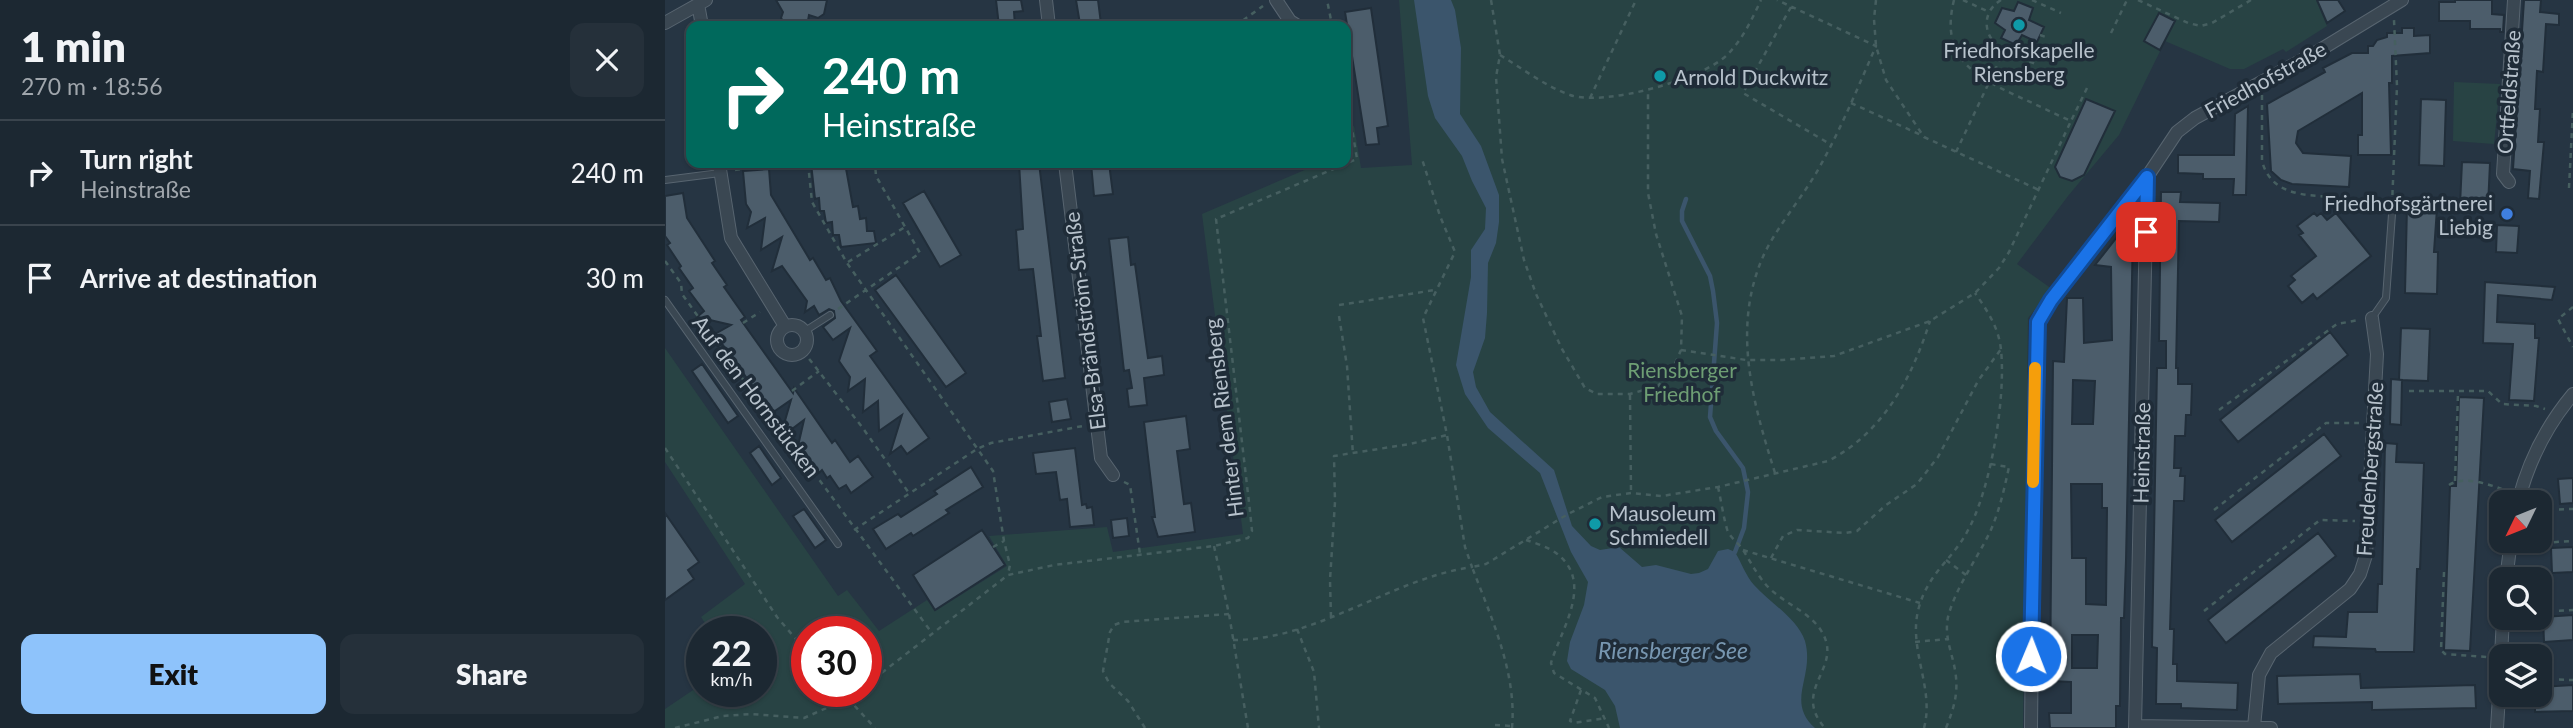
<!DOCTYPE html>
<html lang="en">
<head>
<meta charset="utf-8">
<style>
  :root { --surface:#1c2832; --page:#25303a; --text:#f1f3f6; --muted:#a0a6ac; --line:#3a444d; --accent:#8ec3fb }
  body { margin:0; font-family:Lato,sans-serif; background:var(--page); color:var(--text); height:100vh; display:flex; flex-direction:column; font-size:26px; white-space:nowrap }
  * { box-sizing:border-box; margin:0 }
  p { font-size:23px; color:var(--muted) }
  .icon { flex:none; width:38px; height:38px; fill:none; stroke:currentColor; stroke-width:2; stroke-linecap:round; stroke-linejoin:round }
  .map { position:relative; flex:1; overflow:hidden }
  .panel { display:flex; flex-direction:column; background:var(--surface); width:665px }
  .panel>* { flex:none }
  .banner { position:absolute; left:21px; top:21px; width:665px; height:147px; border-radius:14px; box-shadow:0 2px 5px #0004,0 0 0 2px var(--line); background:#00695c; color:#fff; overflow:hidden }
  .needle { width:46px; rotate:227deg }
  .controls { position:absolute; left:1824px; top:490px; display:grid; gap:14px }
  .controls a { display:grid; place-items:center; width:63px; height:63px; border-radius:14px; background:var(--surface); box-shadow:0 2px 5px #0004,0 0 0 2px var(--line); font-size:35px }
  .speed { position:absolute; left:21px; top:616px; display:flex; gap:14px; font-size:35px; font-weight:700; text-align:center }
  .speed>* { display:grid; place-content:center; width:91px; height:91px; border-radius:50%; background:var(--surface); box-shadow:0 2px 5px #0004,0 0 0 2px var(--line); line-height:1 }
  .speed small { font-size:18px; font-weight:400 }
  .speed .limit { border:10px solid #d22; background:#fff; color:#111 }
  .pin { position:absolute; display:grid; place-items:center; width:60px; height:60px; color:#fff; margin:-30px; border-radius:14px; box-shadow:0 4px 10px #0006 }
  .me { position:absolute; width:77px; margin:-38px; rotate:1deg; stroke-linejoin:round; filter:drop-shadow(0 0 5px #0008) }
  .turn { display:flex; align-items:center; gap:24px; height:147px; padding:0 21px; font-size:32px }
  .turn .icon { width:91px; height:91px; stroke-width:2.5 }
  .turn b { display:block; font-size:49px; line-height:60px }
  .round { display:grid; place-items:center; flex:none; width:74px; height:74px; border-radius:14px; background:var(--page) }
  .overview { display:flex; align-items:center; justify-content:space-between; height:119px; padding:0 21px }
  h1 { font-size:42px; font-weight:800; line-height:52px }
  .cta { display:flex; gap:14px; margin-top:auto; padding:14px 21px }
  .cta a { flex:1; height:80px; border-radius:14px; background:var(--accent); color:#111; font-size:28px; font-weight:800; line-height:80px; text-align:center }
  .cta a+a { background:var(--page); color:var(--text) }
  ul { padding:0; list-style:none }
  li { display:flex; align-items:center; gap:21px; height:105px; padding:0 21px; border-top:2px solid var(--line) }
  li div { flex:1 }
  li b { display:block; font-size:26px }
  li em { font-style:normal }
  main { display:flex; flex:1; min-height:0 }
  .map>svg:first-child { display:block }
  .green { fill:#284344; fill-rule:evenodd }
  .water { fill:#3b556c }
  .lines { fill:none; stroke-linecap:round; stroke-linejoin:round }
  .stream { stroke:#3b556c; stroke-width:4.5 }
  .building { fill:#4c5d6b; stroke:#212e3a; stroke-width:2; fill-rule:evenodd }
  .service-casing { stroke:#586570; stroke-width:8 }
  .minor-casing { stroke:#586570; stroke-width:14 }
  .path { stroke:#465f60; stroke-width:2.5; stroke-dasharray:5 5; stroke-linecap:butt }
  .service { stroke:#3a4752; stroke-width:6 }
  .minor { stroke:#3a4752; stroke-width:12 }
  .route-casing { stroke:#114b97; stroke-width:18 }
  .route { stroke:#1a73e8; stroke-width:12 }
  .slow { stroke:#f59e0b; stroke-width:12 }
  .culture-dot { fill:#0f9aa8; stroke:#1f2c38; stroke-width:2.5 }
  .shop-dot { fill:#3f7fe0; stroke:#1f2c38; stroke-width:2.5 }
  .labels { text-anchor:middle; dominant-baseline:central; stroke-width:7; stroke-linejoin:round; paint-order:stroke }
  .poi-label { font-size:21px; fill:#b7c2cc; stroke:#1f2c38; text-anchor:start }
  .street-label { font-size:21px; fill:#b7c2cc; stroke:#1f2c38 }
  .park-label { font-size:21px; fill:#6e9e74; stroke:#1f2c38 }
  .water-label { font-size:23px; font-style:italic; fill:#7796b0; stroke:#1f2c38 }
</style>
</head>
<body>
<main>
<section class="panel">
<div class="overview"><div><h1>1 min</h1><p>270 m · 18:56</p></div><a class="round"><svg class="icon" aria-label="close" viewBox="0 0 24 24"><path d="M6 6l12 12M18 6L6 18"/></svg></a></div>
<ul>
<li><svg class="icon" aria-label="right" viewBox="0 0 24 24"><path d="M7 20v-9h11M14 6l5 5-5 5"/></svg><div><b>Turn right</b><p>Heinstraße</p></div><em>240 m</em></li>
<li><svg class="icon" aria-label="arrive" viewBox="0 0 24 24"><path d="M6 21V4h12l-3 4 3 4H6"/></svg><div><b>Arrive at destination</b></div><em>30 m</em></li>
</ul>
<div class="cta"><a>Exit</a><a>Share</a></div>
</section>
<div class="map">
<svg width="1908" height="728" viewBox="0 0 1908 728">
  <rect width="100%" height="100%" fill="#263543"/>
  <!-- green -->
  <path class="green" d="M734,0h917l11,26 -41,26 -3,-3 -39,20h-14l-65,-28 -46,94 -51,61 -51,68 35,25 -24,29 -5,410h-1358v-19l37,-25v7h59v-59h-50l-10,-15 44,-33 -80,-122v-114l173,248 9,-6 32,41 48,-31 8,11 72,-45 -18,-30 118,-9 6,25 130,-18 -41,-320 119,-51h25v-11l4,-2 -3,-23 7,-1 7,42 51,-3zM142,632h59v59h-59z
    M1789,82l46,2 -6,60 -41,-3z"/>
  <!-- water -->
  <path class="water" d="M749,0h37l4,10 6,38 -1,66 21,32 18,49v27l-3,21 -8,20 -1,50 -2,25 -12,34 3,15 14,25 64,58 18,56 19,20 9,4 19,-3 23,20 14,-2 35,9 8,-1 9,-4 10,-18 10,-2 7,3c6,10 11,24 19,33 16,18 43,33 51,56 10,36 -20,60 10,87h-195l-5,-22 -10,-16 -34,-21 -4,-8 3,-19 14,-37 4,-23 -17,-30 -31,-79 -52,-45 -23,-34 -9,-29 15,-88v-27l14,-21 1,-21 -14,-27 -10,-25 -27,-38 -7,-22z"/>
  <g class="lines">
    <!-- stream -->
    <path class="stream" d="M1021,199l-4,12v10l28,55 3,15 4,32 -7,94 6,14 27,37 5,24 -4,36 -9,24"/>
  </g>
  <!-- building -->
  <path class="building" d="M111,0h51l-3,14 -6,4 -9,-3 -2,11h-20l-6,-8 2,-6z
    M331,0h25l2,11 -9,1 1,14h-16z
    M411,0h22l3,24h-21z
    M1652,0h21l7,11 -18,12z
    M1790,0h37v14l12,1 -1,17h-3v-3h-30v-8h-31v-19h16z
    M1859,0h17l-1,12 19,2v11l-13,-1 -3,48 -6,-1 -2,38h5l-2,33h6l-5,57 -11,-1 2,-27 -17,-2z
    M1353,2l15,6 -4,12 15,7 -7,15 -15,-7 -6,10 -15,-7 4,-8 -10,-7 7,-15 12,3z
    M706,8l17,118 -11,2 2,16 -13,1 -21,-133z
    M1494,13l16,8 -15,29 -16,-9z
    M1737,28h12v8l16,-1v18l-38,3v27h-3l2,72h-33v-20h4v-42l-64,38 -2,12 7,10 48,3 -2,31 -57,-3 -11,-4 -10,-9 -4,-67 58,-32 -2,-4 29,-15h16v-7h5l4,-6 10,-3v-4h15z
    M1421,99l29,12 -31,64 -12,6 -12,-4 -5,-10z
    M1756,99l25,1 -2,66 -25,-1z
    M1583,106l-2,89h-13l1,-16h-31v-5l-25,-1v-18h56l1,-41z
    M1797,162l28,1 -2,43 -28,-1z
    M146,163h34l8,44 5,-1 2,13 6,-1 1,13h7l2,12 -35,4 -2,-12h-6l-1,-13 -6,1 -2,-12h-4l-1,-13 -4,1z
    M354,163h20l26,215 -22,3 -6,-45h4l-8,-67 -14,1 -3,-40 7,-1z
    M426,163h18l4,31 -19,2z
    M104,169l2,26 39,65 3,-2 13,22 4,-2 11,23 36,50 -7,5 59,82 -22,16 -6,-8 -11,8 12,-39 -23,16 -1,-30 -15,11 2,-33 -17,12 2,-14 -11,-16 11,-33 -17,12 -10,-13 12,-9 -1,-7 -5,-2 -10,6 -5,-9 -9,6 2,-11 -25,-35 -10,5 10,-34 -21,13 4,-32 -18,10 4,-16 -5,-8 -3,-33z
    M259,191l37,64 -21,12 -37,-64z
    M1496,192h20l-1,10 40,1 -1,19 -40,-1 -3,147h2v16h14l-1,31h-5l-1,21h-10l-1,32h7l-1,8h5l-1,25h-10l-4,128h4l-1,35h4v17l61,2 -1,27 -56,-2v-4h-25l1,-56 -5,-1 5,-279h9v-27h-7z
    M18,193l4,25 28,43 -3,2 15,22 -3,2 21,30 -4,3 52,73 1,-5 38,55 3,-3 15,22 8,-6 15,21 -22,16 -5,-8 -7,4 -9,-13 -3,2 -5,-8 -3,3 -15,-21 -9,7 9,-39 -24,18 11,-38 -19,13 -57,-79 16,-9 -34,-8 7,-6 -15,-20 4,-3 -14,-20 2,-2 -14,-21 3,-2 -5,-7v-40z
    M1742,206l30,2 -3,44h4l-1,42 -32,-1z
    M1649,213l3,3 4,-3 6,7 9,-7 35,43 -54,43 -4,-5 -11,9 -14,-17 7,-6 -4,-4 25,-20 -17,-21 4,-2 -6,-7z
    M1832,225l22,1 -2,27 -21,-1z
    M1456,232h12l-7,328 -2,58h-3l-1,88h-4v22h-66l-1,-15h22v-31l-21,-1 3,-320 11,1 3,-64h16l1,45 28,-3 -1,-73 -16,-2zM1408,380l22,1 -2,43h-21zM1406,484h31v24h5l-1,97 -20,-1v-46h-14zM1407,635h26l-1,33h-25z
    M463,237l3,28 4,-1 13,94 14,-2 2,19 -20,3 3,27 -18,2 -2,-18 5,-1 -3,-18 -5,1 -15,-132z
    M231,275l70,98 -20,14 -71,-97z
    M1820,282l70,5 -3,13 -54,-5 -1,27 38,2v14h4l-5,63 -25,-1 4,-56 -30,-1z
    M1736,328l29,1 -2,52 -29,-1z
    M1665,332l18,23 -110,87 -18,-22z
    M37,364l36,52 -10,7 -36,-52z
    M1726,379l11,1 -1,45 -11,-1z
    M1794,397l25,1 -14,253 -26,-1 6,-164h6z
    M402,399l4,20 -19,3 -3,-20z
    M521,416l4,33 -13,2 7,53 7,-1 4,29 -37,5 -6,-20h3l-11,-95z
    M1659,434l17,22 -109,86 -17,-22z
    M1720,443l12,1 -1,18 28,1 -4,106h-3l-3,83h-38l-1,-3 -62,-2 1,-11 32,1 2,-25h29l1,-28h4z
    M94,446l22,32 -9,7 -22,-32z
    M410,448l7,57 4,-1 1,4 5,-1 2,18 -24,2 -3,-28 -7,1 -4,-28 -20,2 -3,-21z
    M306,467l12,20 -37,23 3,3 -36,23 -2,-3 -25,16 -13,-20 25,-15 3,3 36,-23 -3,-3z
    M1908,478v25l-13,1 -2,-25z
    M139,509l22,31 -11,8 -22,-32z
    M0,513l34,49 -11,8 6,9 -29,21z
    M462,518l2,18 -16,2 -2,-18z
    M317,530l23,35 -70,45 -22,-35z
    M1653,533l18,23 -110,87 -18,-23z
    M1908,547v25l-21,1 -1,-25z
    M1908,615v25l-29,2 -1,-25z
    M1695,674l1,14 114,-3 1,23 -104,2v-8l-94,2 -1,-28z
    M1908,685v26l-38,1v-17h4v-8z"/>
  <g class="lines">
    <defs>
      <path id="service" d="M0,180l55,-7
        M0,300l173,244
        M1707,318l14,-20 6,-84
        M140,331l25,-16"/>
      <path id="minor" d="M381,0l3,26
        M611,0l14,21 8,5
        M33,4l4,22
        M0,23l41,-23
        M54,163l12,75 54,88
        M400,163l36,295 12,17
        M1844,182l-6,-8 11,-174
        M112 340a15 15 0 1 1 30 0a15 15 0 1 1-30 0Z
        M1853,502c10,-39 29,-77 55,-108
        M1841,579l5,-38
        M1836,656l2,-38
        M1470,726l136,2
        M1589,727l5,-52 12,-22 79,-64 10,-15 6,-19 11,-201 -5,-36
        M1366,728l4,-358 5,-55 107,-138 30,-45 18,-14 120,-65 87,-53
        M1470,728l12,-550
        M1832,728l4,-64"/>
    </defs>
    <!-- service casing -->
    <use href="#service" class="service-casing"/>
    <!-- minor casing -->
    <use href="#minor" class="minor-casing"/>
    <!-- path -->
    <path class="path" d="M826,0l9,55 -4,22 6,82 22,101 12,34 26,55 23,39 12,6h33l28,-8 15,-18 8,-18 1,-34 -26,-82 -8,-41v-103
      M1211,0l-2,19 2,27 10,34 38,57 115,53
      M1289,0c-14,56 18,75 63,96 18,8 36,17 54,25l16,-33
      M1298,0l26,12
      M1336,0c-21,13 -18,38 3,51 10,5 22,9 32,13
      M1367,0l29,13
      M1473,0l50,23 13,3 11,-3 39,-23
      M1126,7l-48,86 87,51
      M570,26l28,-20
      M660,26l6,-6 -4,-20
      M1446,33l16,-33
      M1375,35l9,3
      M835,55c23,14 45,31 70,40 34,12 133,-16 157,-40 16,-16 25,-36 34,-55
      M1597,95v66c9,34 41,34 71,36
      M925,98l46,-98
      M1186,103l70,32
      M1291,152l48,-101
      M143,163l4,39 35,61 146,208 11,70 6,24 -2,9
      M70,170l52,-7
      M1904,188l4,-79
      M1727,205l5,-119 -3,-66
      M0,261l16,22 1,11 120,168 16,16 114,155
      M183,262l57,-35
      M674,305l96,-15
      M1908,307l-15,12 15,28
      M173,309l82,-56 -44,-77 -1,-13
      M674,316l8,50 6,89
      M78,323l17,-11
      M1016,350l65,10h36l52,-4 96,-35 45,-28 24,-25 10,-16 62,-131
      M138,351l59,76 47,66
      M127,391l27,-20
      M1744,391h79l14,13 34,2 9,3
      M965,395l1,98
      M1554,410l118,-86 22,-4
      M0,448l112,169 30,35
      M1110,473c-22,-70 -43,-143 -13,-214 12,-29 41,-62 57,-91 22,-39 39,-81 57,-122l-99,-46
      M1790,481l3,-87
      M459,482l6,3 10,69
      M1784,485c16,-10 42,0 58,6
      M1053,487c3,13 5,28 9,42 2,8 11,13 16,21 9,14 15,27 27,39 16,15 43,25 53,45 19,35 -32,56 2,94
      M1549,510l112,-87h33
      M1874,510l34,-1
      M189,530l123,-81 14,-6 92,-17
      M861,540c9,3 22,7 30,13 39,29 5,76 -5,110l3,10 41,25 14,30
      M1859,544l49,-3
      M549,546l15,68 19,114
      M328,547l11,-6
      M1078,550l177,53
      M1106,558l12,-22 14,-6 48,3 12,-2 29,-26 31,-21 21,-27 40,-76 23,-32
      M1281,560l20,15
      M1779,572l-3,78 4,4 42,3
      M1539,611l116,-91 35,1
      M1874,612l34,-2
      M666,617l-1,-37 5,-78 -1,-46 76,-12 37,-9
      M632,629l17,43 5,56
      M568,640c85,0 157,-61 239,-73l-7,-20 -18,-112 -24,-117 32,-66 -15,-36 -18,-57
      M1250,642l32,-3
      M1874,679l34,1
      M201,685l142,-110 46,-10 160,-19 34,-8 4,-7 -2,-20 -34,-292 141,-60 -11,-67
      M916,690l-11,31 4,2 32,-5
      M176,691l34,37
      M830,725l17,1
      M10,728l48,-12 28,-2 53,4 43,-19 10,-8
      M480,728l-17,-27 -19,-18 -6,-12 7,-39 4,-7 8,-3 107,-8
      M847,728c5,-55 -21,-111 -40,-161l14,-3 82,-50 34,-17 29,-4 31,3 56,-9 110,-26c55,-28 84,-83 102,-140
      M1259,728c11,-40 -17,-80 -5,-121 10,-35 33,-47 48,-75 24,-42 39,-135 34,-182 -2,-22 -14,-40 -26,-57
      M1281,728c8,-20 13,-36 9,-58 -3,-18 -11,-33 -7,-53 8,-30 27,-55 41,-83 10,-21 15,-44 20,-67l-19,-3"/>
    <!-- service -->
    <use href="#service" class="service"/>
    <!-- minor -->
    <use href="#minor" class="minor"/>
  </g>
  <g class="lines">
    <defs>
      <path id="route" d="M1366,656l7,-334 13,-22 96,-123 -1,55"/>
    </defs>
    <!-- route casing -->
    <use href="#route" class="route-casing"/>
    <!-- route -->
    <use href="#route" class="route"/>
    <!-- slow -->
    <path class="slow" d="M1368,482l2,-114"/>
  </g>
  <!-- markers -->
  <g class="culture-dot">
    <circle cx="1354" cy="25" r="7"/>
    <circle cx="995" cy="76" r="7"/>
    <circle cx="930" cy="524" r="7"/>
  </g>
  <circle class="shop-dot" cx="1842" cy="214" r="7"/>
  <g class="labels">
    <!-- poi labels -->
    <g class="poi-label">
      <text x="1354" y="49" text-anchor="middle">Friedhofskapelle<tspan x="1354" dy="24">Riensberg</tspan></text>
      <text x="1009" y="76">Arnold Duckwitz</text>
      <text x="1828" y="202" text-anchor="end">Friedhofsgärtnerei<tspan x="1828" dy="24">Liebig</tspan></text>
      <text x="944" y="512">Mausoleum<tspan x="944" dy="24">Schmiedell</tspan></text>
    </g>
    <!-- street labels -->
    <g class="street-label">
      <text transform="translate(1600 79) rotate(-29)">Friedhofstraße</text>
      <text transform="translate(1843 92) rotate(-86)">Ortfeldstraße</text>
      <text transform="translate(419 321) rotate(-97)">Elsa-Brändström-Straße</text>
      <text transform="translate(92 396) rotate(53)">Auf den Hornstücken</text>
      <text transform="translate(558 418) rotate(-97)">Hinter dem Riensberg</text>
      <text transform="translate(1476 453) rotate(-89)">Heinstraße</text>
      <text transform="translate(1704 469) rotate(-86)">Freudenbergstraße</text>
    </g>
    <!-- park labels -->
    <g class="park-label">
      <text x="1017" y="369">Riensberger<tspan x="1017" dy="24">Friedhof</tspan></text>
    </g>
    <!-- water labels -->
    <g class="water-label">
      <text x="1008" y="650">Riensberger See</text>
    </g>
  </g>
</svg>
<div class="controls">
<a><svg class="needle" viewBox="-14 -14 28 28"><path d="M0-13l5 13h-10z" fill="#e53935"/><path d="M0 13l5-13h-10z" fill="#a0a6ac"/></svg></a>
<a><svg class="icon" aria-label="search" viewBox="0 0 24 24"><circle cx="10" cy="10" r="6"/><path d="M15 15l6 6"/></svg></a>
<a><svg class="icon" aria-label="layers" viewBox="0 0 24 24"><path d="M12 4l9 5-9 5-9-5zM3 14l9 5 9-5"/></svg></a>
</div>
<div class="speed"><div>22<small>km/h</small></div><div class="limit">30</div></div>
<div class="pin" style="left:1481px;top:232px;background:#d93025"><svg class="icon" aria-label="arrive" viewBox="0 0 24 24"><path d="M6 21V4h12l-3 4 3 4H6"/></svg></div>
<svg class="me" style="left:1366px;top:656px" viewBox="-20 -20 40 40"><circle r="17" fill="#1a73e8" stroke="#fff" stroke-width="3"/><path d="M0-11L8 9 0 5-8 9z" fill="#fff"/></svg>
<div class="banner">
<div class="turn"><svg class="icon" aria-label="right" viewBox="0 0 24 24"><path d="M7 20v-9h11M14 6l5 5-5 5"/></svg><div><b>240 m</b>Heinstraße</div></div>
</div>
</div>
</main>
</body>
</html>
